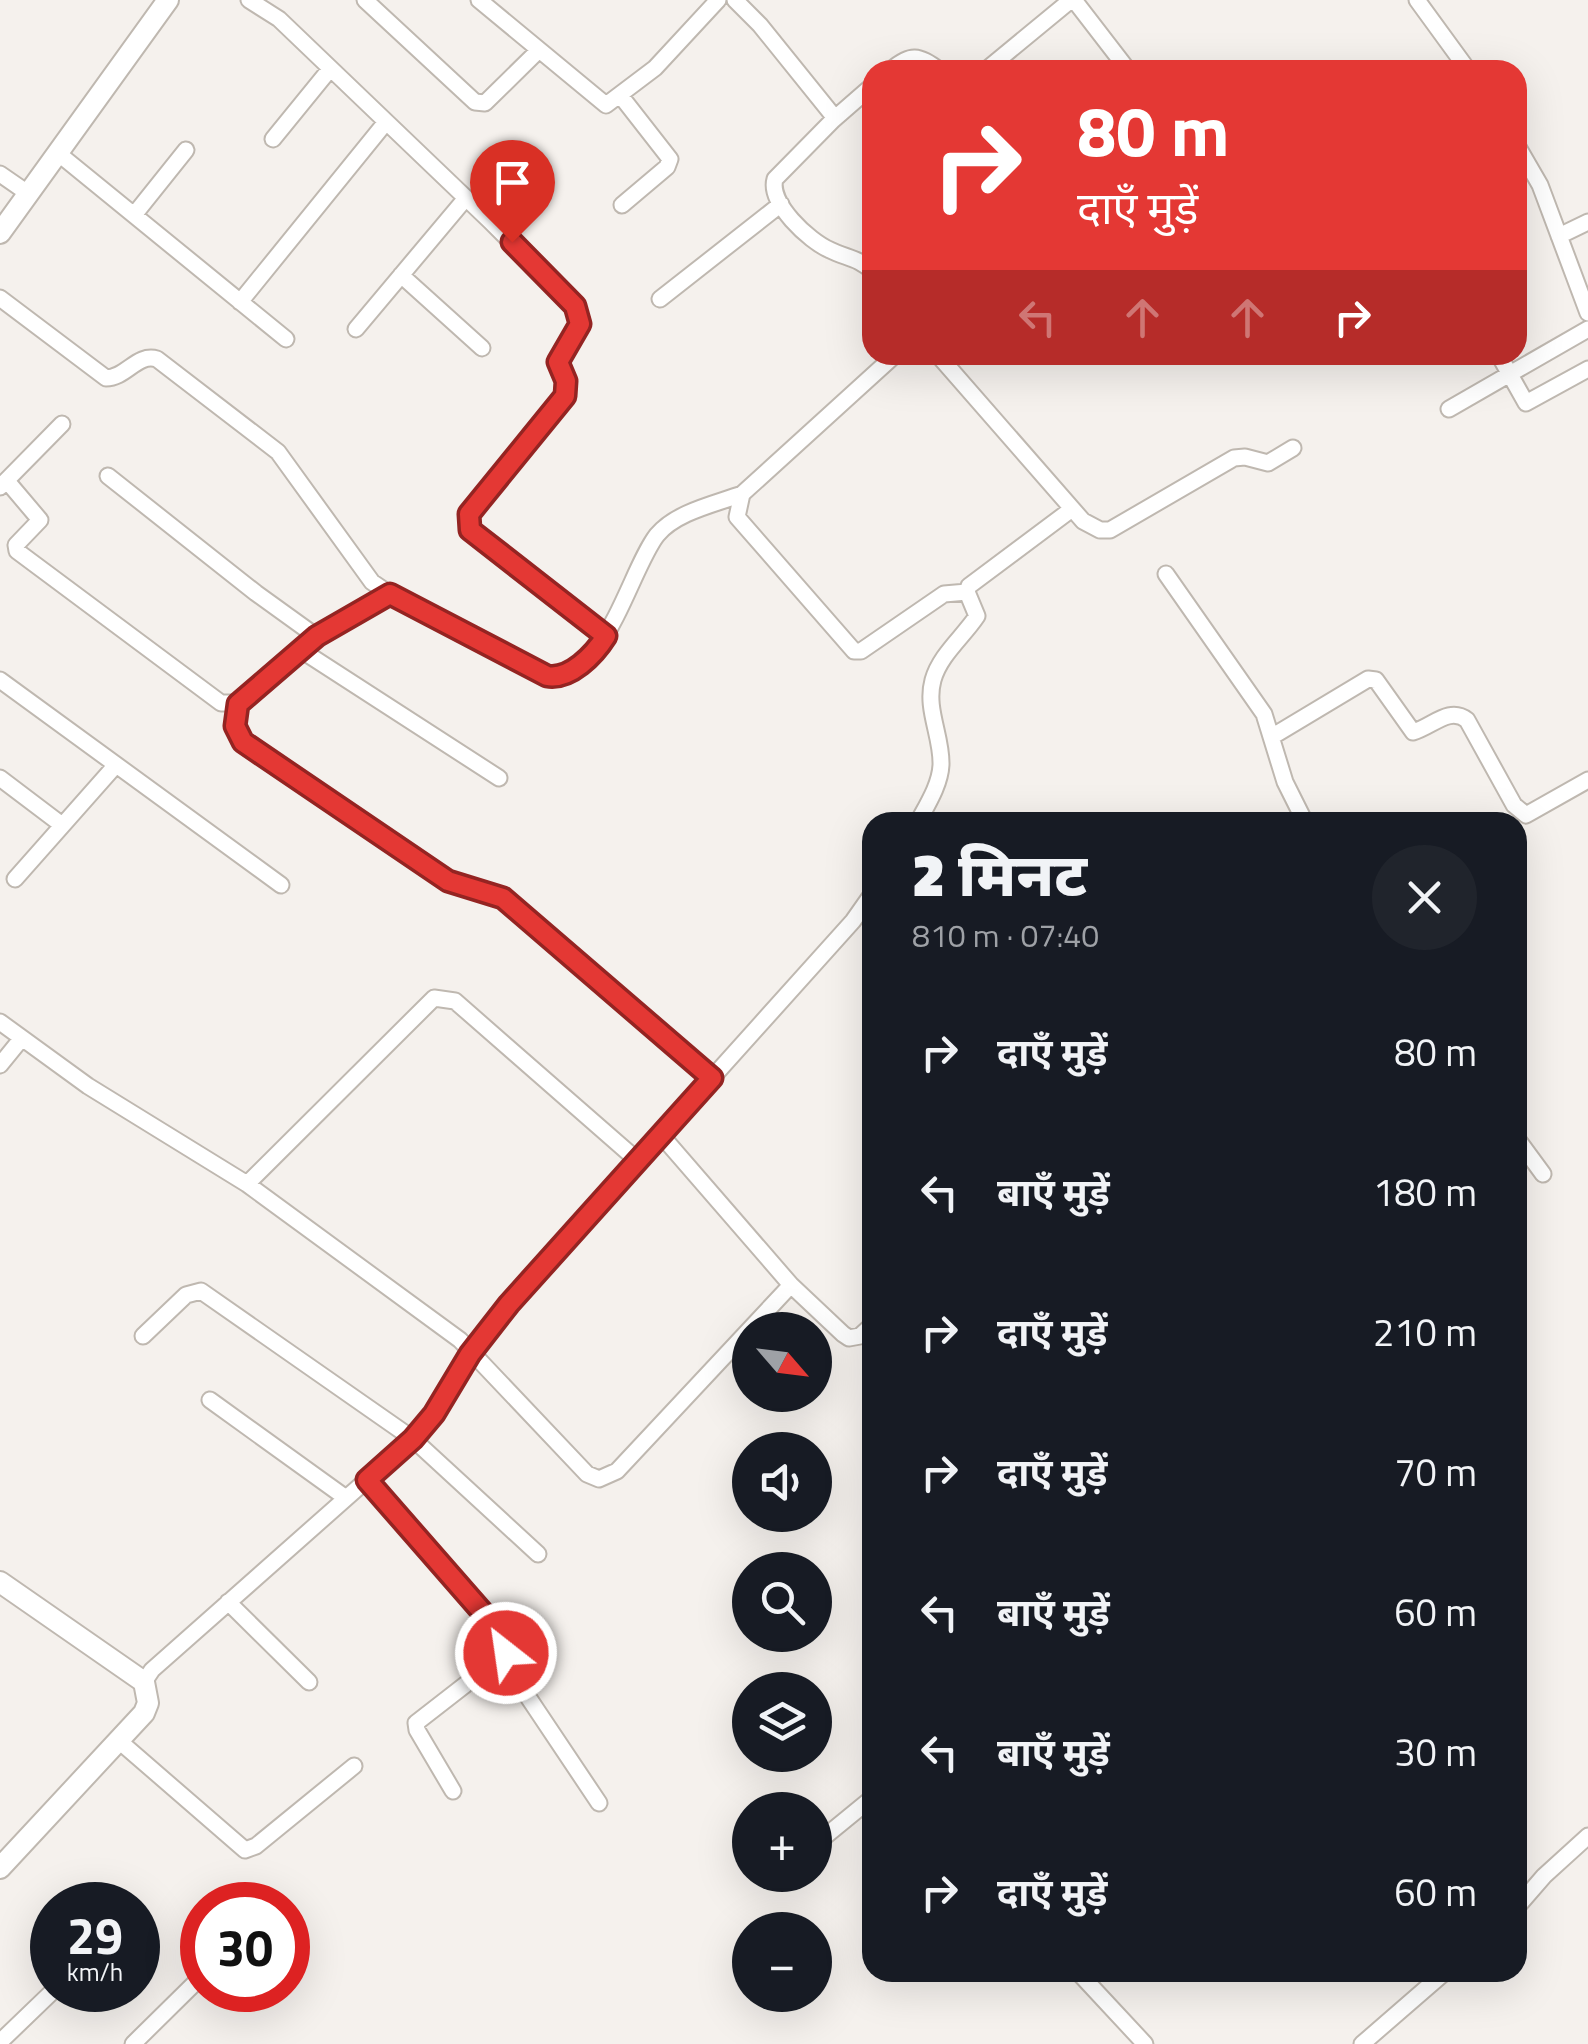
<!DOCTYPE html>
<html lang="hi">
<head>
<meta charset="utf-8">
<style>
  :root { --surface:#171b24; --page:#20242c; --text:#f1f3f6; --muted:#9ea1a6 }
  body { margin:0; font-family:"Titillium Web","Noto Sans Devanagari",sans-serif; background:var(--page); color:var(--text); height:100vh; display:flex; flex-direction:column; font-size:38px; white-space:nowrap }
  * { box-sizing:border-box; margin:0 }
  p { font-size:32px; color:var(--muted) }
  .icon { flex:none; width:55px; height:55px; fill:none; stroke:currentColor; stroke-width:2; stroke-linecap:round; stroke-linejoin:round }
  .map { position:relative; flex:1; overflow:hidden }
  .sheet { position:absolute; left:862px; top:812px; width:665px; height:1170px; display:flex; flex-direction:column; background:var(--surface); border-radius:30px; box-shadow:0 10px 40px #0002 }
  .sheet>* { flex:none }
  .banner { position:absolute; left:862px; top:60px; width:665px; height:305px; border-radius:30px; box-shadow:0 10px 40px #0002; background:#e43834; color:#fff; overflow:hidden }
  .needle { width:65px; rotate:118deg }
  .controls { position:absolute; left:732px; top:1312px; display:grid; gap:20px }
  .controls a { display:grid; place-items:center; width:100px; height:100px; border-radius:50%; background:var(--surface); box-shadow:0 10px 40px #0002; font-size:50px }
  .speed { position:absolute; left:30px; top:1882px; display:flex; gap:20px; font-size:50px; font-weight:700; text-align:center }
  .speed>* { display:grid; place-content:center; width:130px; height:130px; border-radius:50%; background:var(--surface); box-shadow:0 10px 40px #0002; line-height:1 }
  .speed small { font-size:25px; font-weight:400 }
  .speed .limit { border:15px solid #d22; background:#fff; color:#111 }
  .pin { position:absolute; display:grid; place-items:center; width:85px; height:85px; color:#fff; margin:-102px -42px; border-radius:50% 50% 50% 0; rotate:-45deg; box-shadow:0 0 10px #0007 }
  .pin .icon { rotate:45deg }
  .me { position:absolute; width:110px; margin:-55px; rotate:330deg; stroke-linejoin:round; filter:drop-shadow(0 0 8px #0008) }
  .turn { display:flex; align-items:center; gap:35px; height:210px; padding:0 50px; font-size:45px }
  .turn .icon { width:130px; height:130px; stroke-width:2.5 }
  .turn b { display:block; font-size:70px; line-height:85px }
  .lanes { display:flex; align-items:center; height:95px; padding:0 50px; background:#0003; justify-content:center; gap:50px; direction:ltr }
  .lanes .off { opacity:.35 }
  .round { display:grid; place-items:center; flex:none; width:105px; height:105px; border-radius:52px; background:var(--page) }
  .overview { display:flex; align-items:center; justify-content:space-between; height:170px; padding:0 50px }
  h1 { font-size:60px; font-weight:800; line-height:75px }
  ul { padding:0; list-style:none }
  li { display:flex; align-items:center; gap:30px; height:140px; padding:0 50px }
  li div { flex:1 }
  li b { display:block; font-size:38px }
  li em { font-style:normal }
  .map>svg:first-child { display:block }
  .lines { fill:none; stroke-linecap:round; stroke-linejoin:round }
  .minor-casing { stroke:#bfb8b0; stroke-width:19 }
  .tertiary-casing { stroke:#bfb8b0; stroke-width:24 }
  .minor { stroke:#fff; stroke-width:15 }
  .tertiary { stroke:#fff; stroke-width:20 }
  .route-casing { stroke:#942422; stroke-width:25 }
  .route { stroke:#e43834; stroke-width:18 }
</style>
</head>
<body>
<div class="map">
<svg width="1588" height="2044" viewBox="0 0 1588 2044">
  <rect width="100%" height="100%" fill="#f5f1ed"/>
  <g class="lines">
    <defs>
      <path id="minor" d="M249,0l30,19 211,202 85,85 5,18 -22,38 8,19 -1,14 -96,119 1,16 136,106
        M365,0l110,102 10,1 54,-53
        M479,0l127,105 49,-37 63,-68
        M735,0l25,25 75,93 -60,61c-7,24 34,62 55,71 16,8 29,8 42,21
        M1074,0l54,70
        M1417,0l51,70
        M891,70c20,-17 27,-15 48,0
        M986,70l85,-70
        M620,95l50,64 -3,8 -45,38
        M833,120l39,-34
        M273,139l57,-70
        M1518,147l22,38 48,128
        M59,154l227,185
        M0,174l29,20
        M134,215l52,-65
        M1559,236l29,-14
        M401,275l81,73
        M0,298l106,80c20,0 31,-25 51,-19l121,93 94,130 28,19 147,75c57,9 83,-107 110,-141 19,-23 58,-31 85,-41
        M660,299l121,-95
        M240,302l146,-180
        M356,329l110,-131
        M895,355l-153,139 -5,23 117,134h7l83,-57 23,-2
        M938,355l145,166 17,9h10l124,-72 11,-1 23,6 25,-15
        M1499,355l27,48 62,-34
        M1449,409l139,-80
        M108,476l148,117 61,44
        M7,481l33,39 -24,25 1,6 204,152h17l79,-66 73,-43
        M0,487l62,-63
        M1166,574l98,140 21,68 20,40
        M301,650l198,128
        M0,680l281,205
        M238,703l-3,23 8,16 205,139 55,17 209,179
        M1273,736l95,-57 8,1 37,52c19,-5 36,-26 54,-12l47,85 12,10 62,-35
        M0,778l62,47
        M918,822c9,-17 22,-37 23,-57 1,-29 -16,-56 -8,-85 7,-25 30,-43 44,-64l-10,-24 2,-6 103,-77
        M15,879l100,-113
        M0,1022l88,64 159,98 213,156 127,134 12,5 18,-8 174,-186
        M0,1065l22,-27
        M661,1135l130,150 52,49 6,4 11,-2 12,-11
        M1518,1140l25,34
        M247,1184l187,-186 21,3 183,160
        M143,1336l43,-41 15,-4 212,148 125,115
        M210,1400l136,98
        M367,1480l131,150 18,49 83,124
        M228,1602l81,80
        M144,1682l8,-12 261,-231 22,-25 35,-60 39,-50 344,-383 19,-27
        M118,1740l127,110 11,-4 98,-80
        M453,1791l-36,-61 -1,-7 90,-70
        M817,1843l55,-45
        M1518,1906l26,-30 44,-40
        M1078,1972l67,72
        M0,2042l54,-52
        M133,2044l69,-68
        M1362,2044l83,-72"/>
      <path id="tertiary" d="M0,233l168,-233
        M0,1582l144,100 4,21 -4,10 -144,155"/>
    </defs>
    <!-- minor casing -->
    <use href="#minor" class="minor-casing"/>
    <!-- tertiary casing -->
    <use href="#tertiary" class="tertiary-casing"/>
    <!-- minor -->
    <use href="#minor" class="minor"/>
    <!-- tertiary -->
    <use href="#tertiary" class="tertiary"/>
  </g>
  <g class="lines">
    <defs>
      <path id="route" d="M506,1653l-8,-23 -131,-150 46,-41 21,-25 36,-60 39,-50 203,-226 -209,-180 -55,-17 -205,-139 -8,-16 3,-22 79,-68 73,-42 157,82c23,4 47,-21 59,-40l-136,-106 -1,-16 96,-118 1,-15 -8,-19 22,-38 -5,-18 -63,-64"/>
    </defs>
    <!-- route casing -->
    <use href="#route" class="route-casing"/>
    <!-- route -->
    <use href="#route" class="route"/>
  </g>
</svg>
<div class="controls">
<a><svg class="needle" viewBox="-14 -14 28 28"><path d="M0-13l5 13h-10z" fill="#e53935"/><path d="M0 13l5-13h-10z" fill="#9ea1a6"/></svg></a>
<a><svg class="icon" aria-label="sound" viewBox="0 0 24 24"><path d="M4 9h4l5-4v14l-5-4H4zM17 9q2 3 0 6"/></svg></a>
<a><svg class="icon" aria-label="search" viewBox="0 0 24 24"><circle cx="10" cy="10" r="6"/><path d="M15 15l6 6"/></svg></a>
<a><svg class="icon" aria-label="layers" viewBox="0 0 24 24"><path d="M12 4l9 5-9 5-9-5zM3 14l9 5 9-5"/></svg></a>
<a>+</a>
<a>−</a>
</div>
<div class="speed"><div>29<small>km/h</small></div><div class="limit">30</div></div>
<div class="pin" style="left:512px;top:242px;background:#d93025"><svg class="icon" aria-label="arrive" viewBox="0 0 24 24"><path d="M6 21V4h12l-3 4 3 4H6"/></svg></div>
<svg class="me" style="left:506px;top:1653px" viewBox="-20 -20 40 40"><circle r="17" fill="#e43834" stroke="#fff" stroke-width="3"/><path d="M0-11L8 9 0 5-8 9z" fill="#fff"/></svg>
<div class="banner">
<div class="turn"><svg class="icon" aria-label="right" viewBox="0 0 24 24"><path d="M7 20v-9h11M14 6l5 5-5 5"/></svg><div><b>80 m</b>दाएँ मुड़ें</div></div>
<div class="lanes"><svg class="icon off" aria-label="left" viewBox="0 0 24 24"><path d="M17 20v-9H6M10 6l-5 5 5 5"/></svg><svg class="icon off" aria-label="ahead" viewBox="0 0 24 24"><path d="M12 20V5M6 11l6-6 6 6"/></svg><svg class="icon off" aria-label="ahead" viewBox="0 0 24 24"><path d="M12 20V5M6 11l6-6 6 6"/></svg><svg class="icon" aria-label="right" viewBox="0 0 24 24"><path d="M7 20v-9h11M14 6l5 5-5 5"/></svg></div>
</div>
<section class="sheet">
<div class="overview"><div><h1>2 मिनट</h1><p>810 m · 07:40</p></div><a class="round"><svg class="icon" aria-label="close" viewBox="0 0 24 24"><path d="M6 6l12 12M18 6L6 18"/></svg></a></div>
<ul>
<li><svg class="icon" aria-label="right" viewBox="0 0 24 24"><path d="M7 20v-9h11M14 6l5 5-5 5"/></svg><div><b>दाएँ मुड़ें</b></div><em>80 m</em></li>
<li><svg class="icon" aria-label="left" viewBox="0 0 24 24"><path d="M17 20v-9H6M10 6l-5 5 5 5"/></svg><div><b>बाएँ मुड़ें</b></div><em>180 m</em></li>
<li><svg class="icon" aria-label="right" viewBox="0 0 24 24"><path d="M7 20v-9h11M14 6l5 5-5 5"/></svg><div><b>दाएँ मुड़ें</b></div><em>210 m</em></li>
<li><svg class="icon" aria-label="right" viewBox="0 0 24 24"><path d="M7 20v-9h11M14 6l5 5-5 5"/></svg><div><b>दाएँ मुड़ें</b></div><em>70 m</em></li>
<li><svg class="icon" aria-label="left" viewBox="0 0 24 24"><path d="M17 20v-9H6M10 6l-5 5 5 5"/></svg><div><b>बाएँ मुड़ें</b></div><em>60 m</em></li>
<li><svg class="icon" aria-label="left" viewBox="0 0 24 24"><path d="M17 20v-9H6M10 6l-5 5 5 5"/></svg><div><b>बाएँ मुड़ें</b></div><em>30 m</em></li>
<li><svg class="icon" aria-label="right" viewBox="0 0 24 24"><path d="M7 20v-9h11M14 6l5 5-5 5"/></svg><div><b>दाएँ मुड़ें</b></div><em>60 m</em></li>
</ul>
</section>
</div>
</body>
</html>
